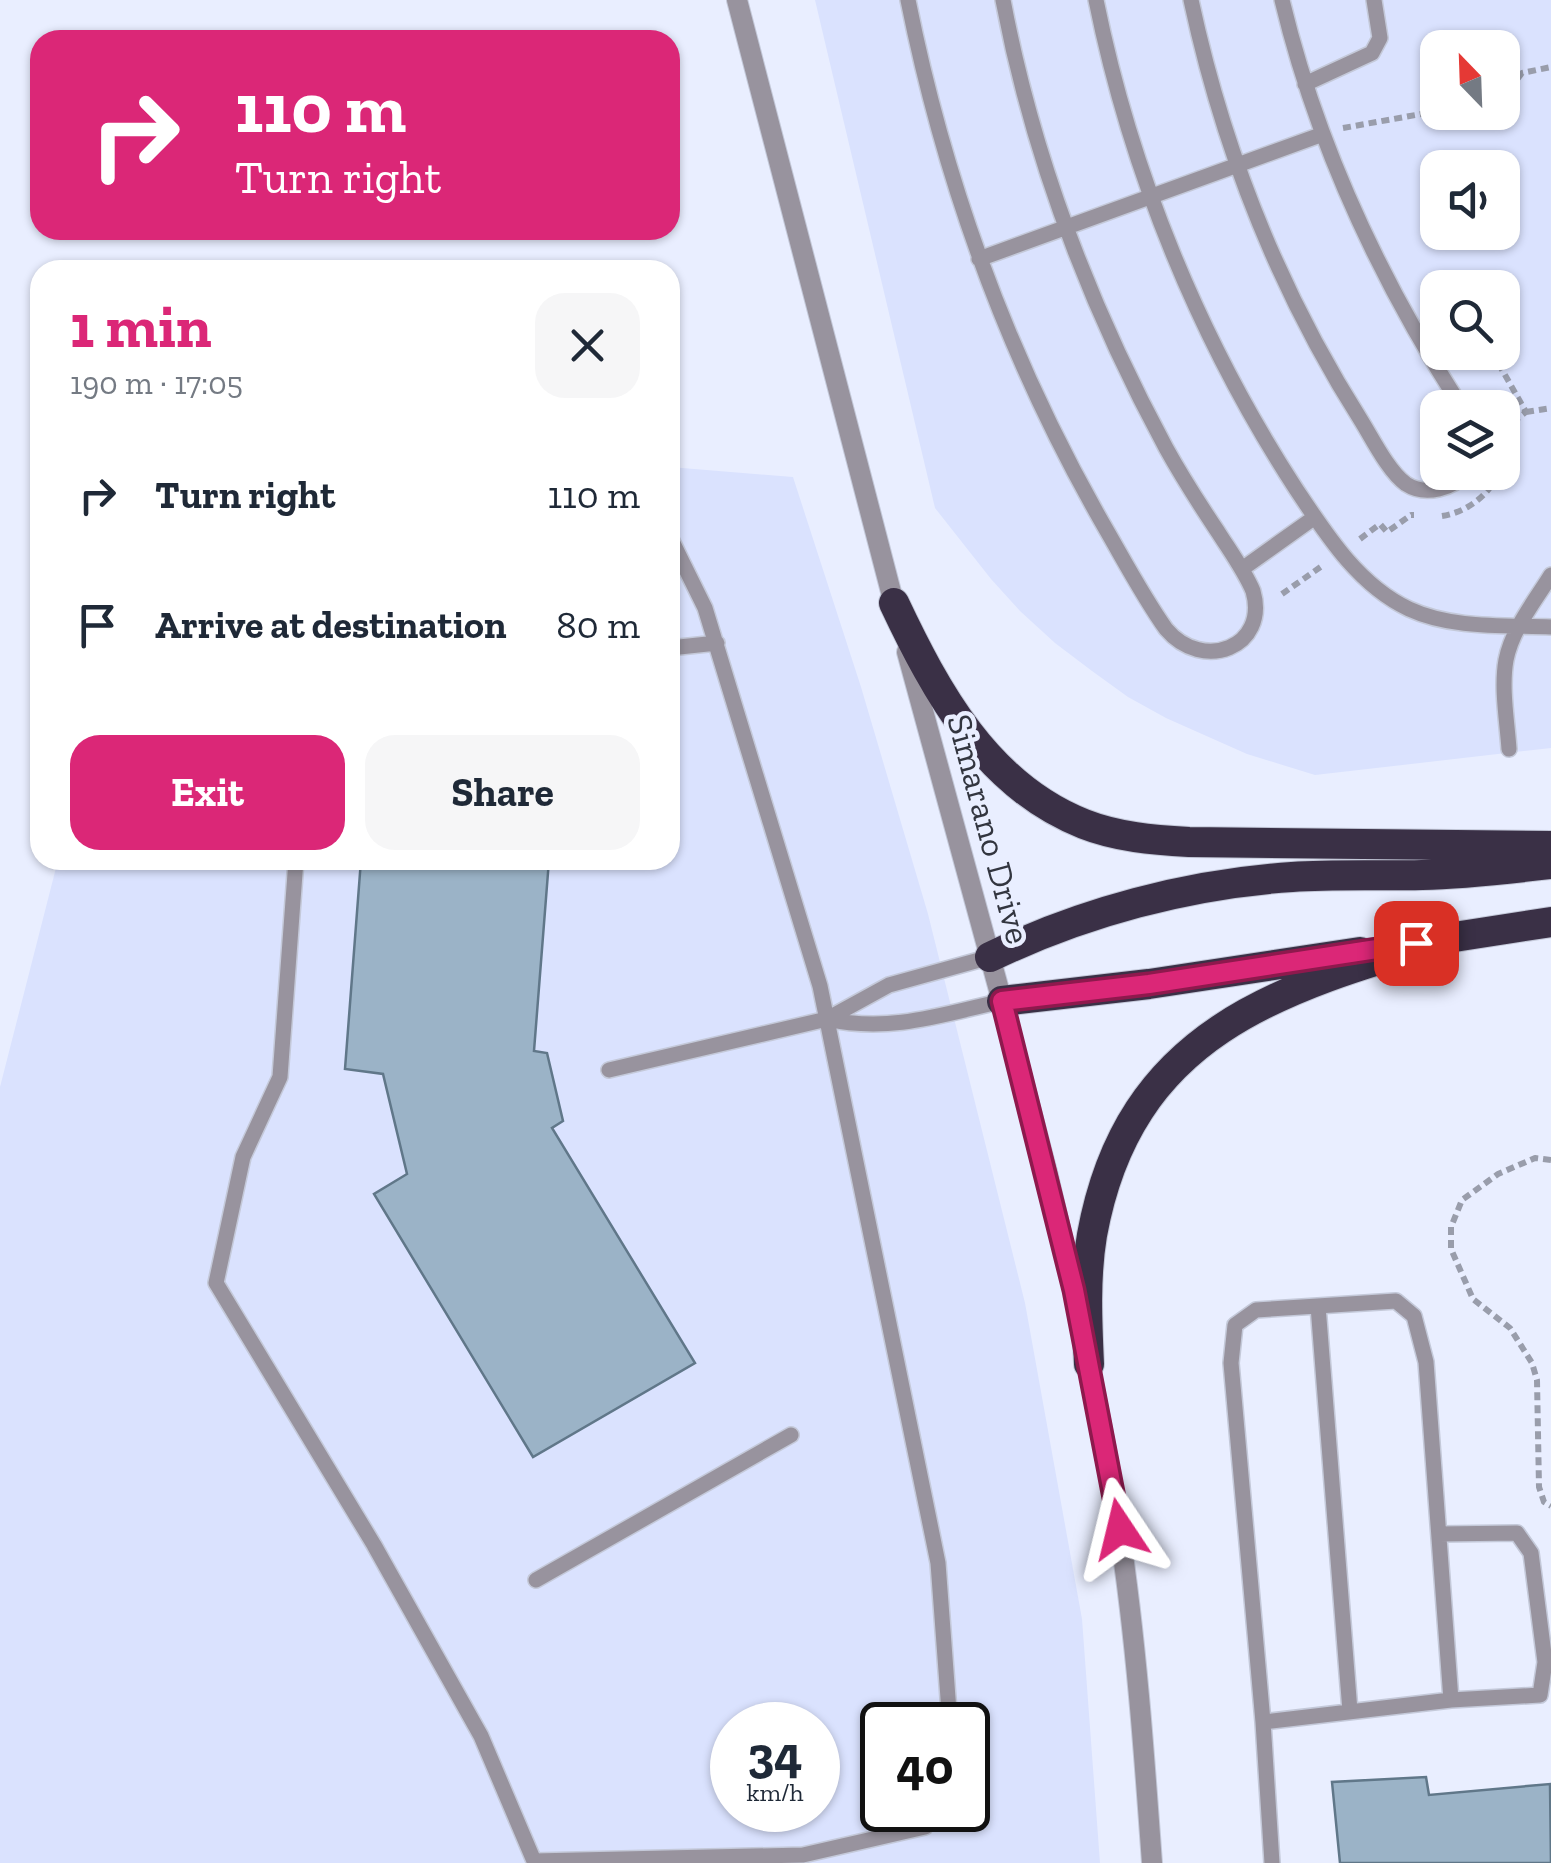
<!DOCTYPE html>
<html lang="en">
<head>
<meta charset="utf-8">
<style>
  :root { --surface:#fff; --page:#f6f6f7; --text:#1f2937; --muted:#747a83; --accent:#db2777 }
  body { margin:0; font-family:"Zilla Slab",serif; background:var(--page); color:var(--text); height:100vh; display:flex; flex-direction:column; font-size:38px; white-space:nowrap }
  * { box-sizing:border-box; margin:0 }
  p { font-size:32px; color:var(--muted) }
  .icon { flex:none; width:55px; height:55px; fill:none; stroke:currentColor; stroke-width:2; stroke-linecap:round; stroke-linejoin:round }
  .map { position:relative; flex:1; overflow:hidden }
  .sheet { position:absolute; left:30px; top:260px; width:650px; height:610px; display:flex; flex-direction:column; background:var(--surface); border-radius:30px; box-shadow:0 2px 8px #0004 }
  .sheet>* { flex:none }
  .top-card { position:absolute; left:30px; top:30px; width:650px; height:210px; border-radius:30px; box-shadow:0 2px 8px #0004; background:#db2777; color:#fff; overflow:hidden }
  .needle { width:65px; rotate:337deg }
  .fabs { position:absolute; left:1420px; top:30px; display:grid; gap:20px }
  .fabs a { display:grid; place-items:center; width:100px; height:100px; border-radius:20px; background:var(--surface); box-shadow:0 2px 8px #0004; font-size:50px }
  .speed { position:absolute; left:710px; top:1702px; display:flex; gap:20px; font-size:50px; font-weight:700; text-align:center }
  .speed>* { display:grid; place-content:center; width:130px; height:130px; border-radius:50%; background:var(--surface); box-shadow:0 2px 8px #0004; line-height:1 }
  .speed small { font-size:25px; font-weight:400 }
  .speed .limit { border:5px solid #111; border-radius:15px; background:#fff; color:#111 }
  .pin { position:absolute; display:grid; place-items:center; width:85px; height:85px; color:#fff; margin:-42px; border-radius:20px; box-shadow:0 5px 15px #0006 }
  .me { position:absolute; width:110px; margin:-55px; rotate:350deg; stroke-linejoin:round; filter:drop-shadow(0 0 8px #0008) }
  .turn { display:flex; align-items:center; gap:35px; height:210px; padding:0 40px; font-size:45px }
  .turn .icon { width:130px; height:130px; stroke-width:2.5 }
  .turn b { display:block; font-size:70px; line-height:85px }
  .round { display:grid; place-items:center; flex:none; width:105px; height:105px; border-radius:30px; background:var(--page) }
  .overview { display:flex; align-items:center; justify-content:space-between; height:170px; padding:0 40px }
  h1 { font-size:60px; font-weight:700; line-height:75px; color:var(--accent) }
  .action { display:flex; gap:20px; margin-top:auto; padding:20px 40px }
  .action a { flex:1; height:115px; border-radius:30px; background:var(--accent); color:#fff; font-size:40px; font-weight:700; line-height:115px; text-align:center }
  .action a+a { background:var(--page); color:var(--text) }
  ul { padding:0; list-style:none }
  li { display:flex; align-items:center; gap:30px; height:130px; padding:0 40px }
  li div { flex:1 }
  li b { display:block; font-size:38px }
  li em { font-style:normal }
  .map>svg:first-child { display:block }
  .built { fill:#dae2fe; fill-rule:evenodd }
  .building { fill:#9bb3c7; stroke:#607789; stroke-width:2.5 }
  .lines { fill:none; stroke-linecap:round; stroke-linejoin:round }
  .service-casing { stroke:#c4c9d9; stroke-width:18 }
  .tertiary-casing { stroke:#c4c9d9; stroke-width:22 }
  .motorway-casing { stroke:#c4c9d9; stroke-width:32 }
  .path { stroke:#999dab; stroke-width:6; stroke-dasharray:8 5; stroke-linecap:butt }
  .service { stroke:#98939e; stroke-width:15 }
  .tertiary { stroke:#98939e; stroke-width:20 }
  .motorway { stroke:#3a3046; stroke-width:30 }
  .route-casing { stroke:#8e194d; stroke-width:25 }
  .route { stroke:#db2777; stroke-width:18 }
  .labels { text-anchor:middle; dominant-baseline:central; stroke-width:9; stroke-linejoin:round; paint-order:stroke }
  .street-label { font-size:35px; fill:#32353f; stroke:#e9eeff }
</style>
</head>
<body>
<div class="map">
<svg width="1551" height="1863" viewBox="0 0 1551 1863">
  <rect width="100%" height="100%" fill="#e9eeff"/>
  <!-- built -->
  <path class="built" d="M815,0h736v748l-236,27 -68,-21 -81,-36 -38,-21 -36,-26 -37,-28 -35,-32 -29,-32 -56,-71zM1438,48h64v64h-64zM1438,168h64v64h-64zM1438,288h64v64h-64zM1438,408h64v64h-64z
    M670,467l123,10 68,210 67,227 97,389 57,316 18,244h-1100v-776l58,-227h612zM732,1725h86v85h-86zM882,1725h86v85h-86z"/>
  <!-- building -->
  <path class="building" d="M361,860h188l-15,191 13,2 16,68 -11,7 143,235 -162,94 -159,-263 33,-20 -24,-100 -38,-5z
    M1426,1777l3,18 121,-11 1,79h-211l-8,-81z"/>
  <g class="lines">
    <defs>
      <path id="service" d="M908,0c38,189 103,365 199,531 19,33 37,67 59,98 37,44 103,18 87,-38 -9,-21 -23,-40 -35,-59 -18,-27 -36,-55 -52,-84 -76,-141 -133,-290 -163,-448
        M1096,0c35,173 104,341 200,489 30,45 62,96 113,120 43,20 96,16 142,18
        M1191,0c32,149 89,293 171,422 11,18 27,50 44,62 20,13 47,4 62,-12
        M1282,0c35,146 99,282 180,408
        M1305,84l67,-31 8,-15 -6,-38
        M979,259l344,-125
        M670,537l35,71 115,378 118,577 12,162
        M1242,569l73,-52
        M670,648l47,-5
        M1509,749c-2,-29 -8,-61 -3,-89 6,-31 29,-59 45,-85
        M296,860l-16,217 -37,80 -27,126 158,262 107,191 53,125 269,-6 122,-28 4,-17
        M827,1019c62,14 114,-4 175,-18
        M609,1070l218,-51 62,-34 101,-28
        M1318,1306l32,405
        M1439,1534l78,-1 14,20 14,109 -5,33 -89,5
        M536,1580l255,-145
        M1263,1722l188,-22 -25,-338 -12,-46 -18,-15 -140,9 -21,15 -4,38 32,359 9,141"/>
      <path id="tertiary" d="M737,0l160,615
        M907,652l95,349 45,171 31,135
        M1087,1355c12,57 24,115 32,173 17,111 25,223 33,335"/>
      <path id="motorway" d="M894,603c42,89 93,183 190,221 33,13 69,16 105,18l362,4
        M1435,940l116,-18
        M990,957c93,-45 198,-73 302,-80 43,-3 86,-1 130,-2 43,-1 86,-6 129,-11
        M1002,1001l147,-17 211,-32
        M1089,1364c-2,-43 -4,-87 3,-129 37,-204 187,-247 362,-298"/>
    </defs>
    <!-- service casing -->
    <use href="#service" class="service-casing"/>
    <!-- tertiary casing -->
    <use href="#tertiary" class="tertiary-casing"/>
    <!-- motorway casing -->
    <use href="#motorway" class="motorway-casing"/>
    <!-- path -->
    <path class="path" d="M1502,99l20,-26 29,-6
      M1343,128l95,-17
      M1492,352l34,60 -22,17 -2,39
      M1526,412l25,-4
      M1442,516c25,-4 46,-20 58,-44
      M1360,539l20,-15 7,8 24,-17h3
      M1282,594l40,-28
      M1551,1160l-16,-2 -37,16 -36,26 -11,27v22l22,50 37,29 22,35 5,17 2,107 5,15 7,4"/>
    <!-- service -->
    <use href="#service" class="service"/>
    <!-- tertiary -->
    <use href="#tertiary" class="tertiary"/>
    <!-- motorway -->
    <use href="#motorway" class="motorway"/>
  </g>
  <g class="lines">
    <defs>
      <path id="route" d="M1120,1529l-46,-239 -72,-289 147,-17 267,-41"/>
    </defs>
    <!-- route casing -->
    <use href="#route" class="route-casing"/>
    <!-- route -->
    <use href="#route" class="route"/>
  </g>
  <g class="labels">
    <!-- street labels -->
    <g class="street-label">
      <text transform="translate(989 829) rotate(75)">Simarano Drive</text>
    </g>
  </g>
</svg>
<div class="fabs">
<a><svg class="needle" viewBox="-14 -14 28 28"><path d="M0-13l5 13h-10z" fill="#e53935"/><path d="M0 13l5-13h-10z" fill="#747a83"/></svg></a>
<a><svg class="icon" aria-label="sound" viewBox="0 0 24 24"><path d="M4 9h4l5-4v14l-5-4H4zM17 9q2 3 0 6"/></svg></a>
<a><svg class="icon" aria-label="search" viewBox="0 0 24 24"><circle cx="10" cy="10" r="6"/><path d="M15 15l6 6"/></svg></a>
<a><svg class="icon" aria-label="layers" viewBox="0 0 24 24"><path d="M12 4l9 5-9 5-9-5zM3 14l9 5 9-5"/></svg></a>
</div>
<div class="speed"><div>34<small>km/h</small></div><div class="limit">40</div></div>
<div class="pin" style="left:1416px;top:943px;background:#d93025"><svg class="icon" aria-label="arrive" viewBox="0 0 24 24"><path d="M6 21V4h12l-3 4 3 4H6"/></svg></div>
<svg class="me" style="left:1120px;top:1529px" viewBox="-20 -20 40 40"><path d="M0-17L14 15 0 8-14 15z" fill="#db2777" stroke="#fff" stroke-width="4"/></svg>
<div class="top-card">
<div class="turn"><svg class="icon" aria-label="right" viewBox="0 0 24 24"><path d="M7 20v-9h11M14 6l5 5-5 5"/></svg><div><b>110 m</b>Turn right</div></div>
</div>
<section class="sheet">
<div class="overview"><div><h1>1 min</h1><p>190 m · 17:05</p></div><a class="round"><svg class="icon" aria-label="close" viewBox="0 0 24 24"><path d="M6 6l12 12M18 6L6 18"/></svg></a></div>
<ul>
<li><svg class="icon" aria-label="right" viewBox="0 0 24 24"><path d="M7 20v-9h11M14 6l5 5-5 5"/></svg><div><b>Turn right</b></div><em>110 m</em></li>
<li><svg class="icon" aria-label="arrive" viewBox="0 0 24 24"><path d="M6 21V4h12l-3 4 3 4H6"/></svg><div><b>Arrive at destination</b></div><em>80 m</em></li>
</ul>
<div class="action"><a>Exit</a><a>Share</a></div>
</section>
</div>
</body>
</html>
